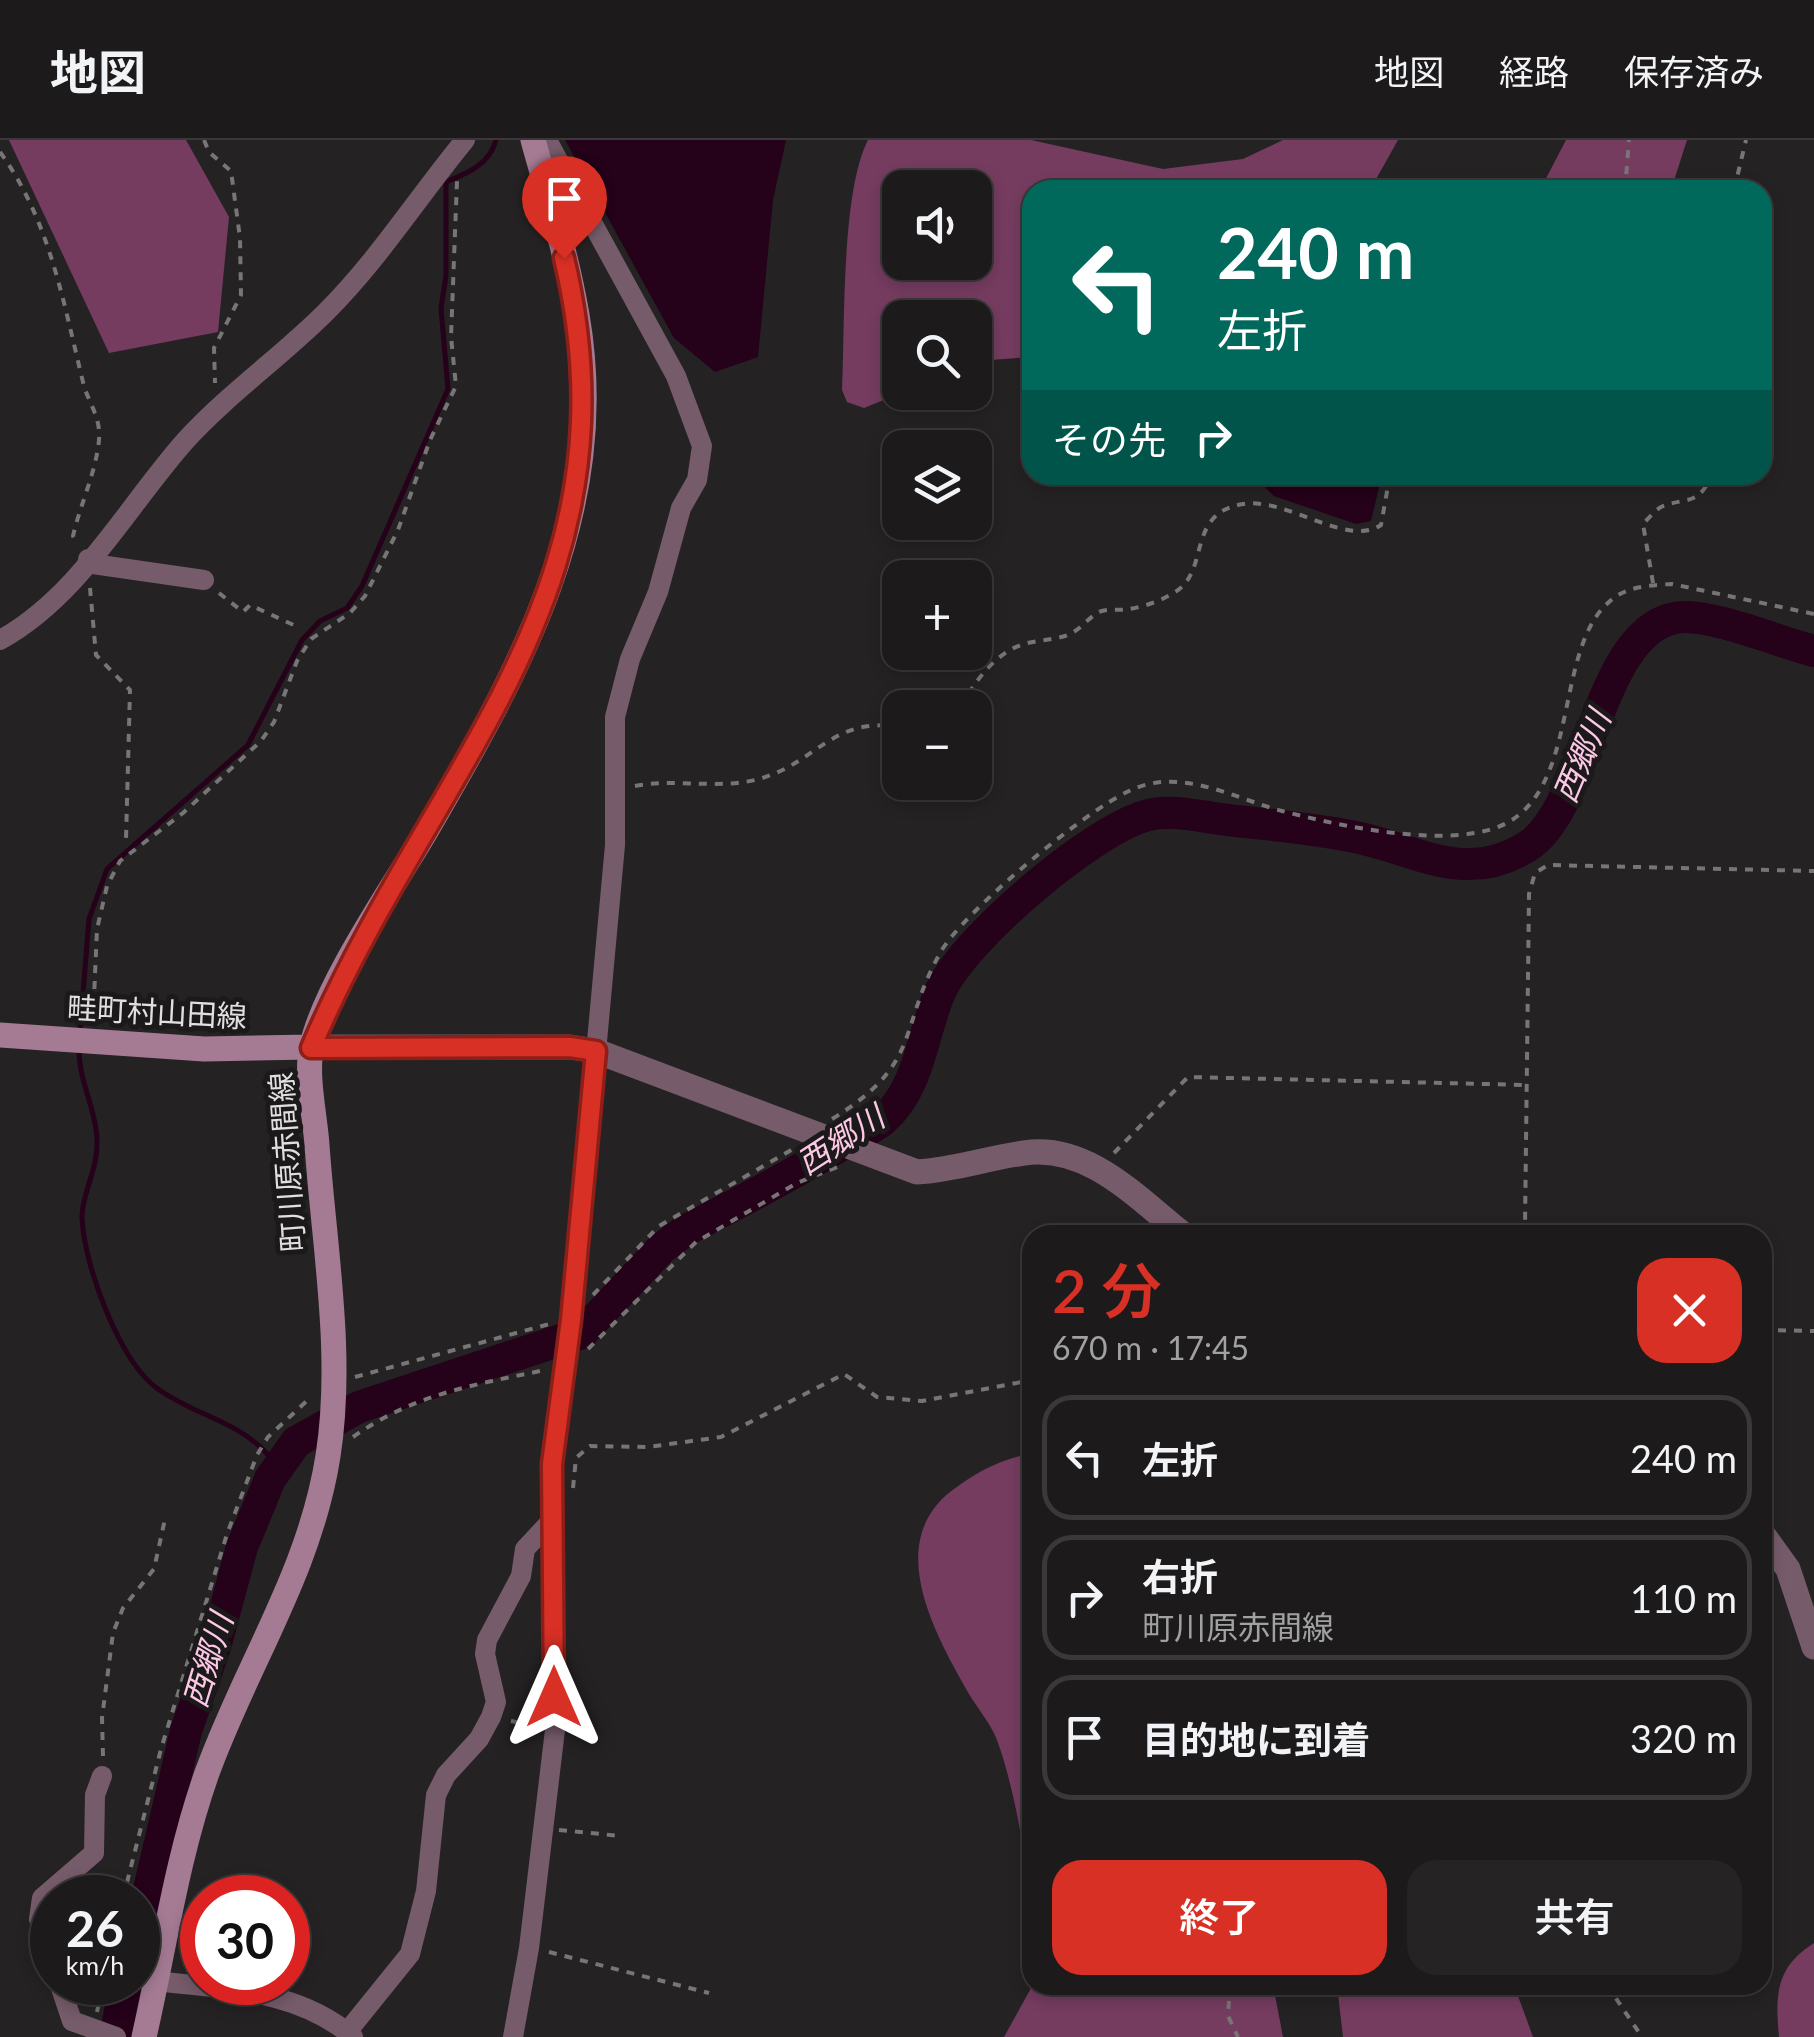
<!DOCTYPE html>
<html lang="ja">
<head>
<meta charset="utf-8">
<style>
  :root { --surface:#1c1a1a; --page:#252323; --text:#f1f3f6; --muted:#a0a1a2; --line:#3a3839; --accent:#d93025 }
  body { margin:0; font-family:Lato,"Noto Sans JP",sans-serif; background:var(--page); color:var(--text); height:100vh; display:flex; flex-direction:column; font-size:38px; white-space:nowrap }
  * { box-sizing:border-box; margin:0 }
  p { font-size:32px; color:var(--muted) }
  .icon { flex:none; width:55px; height:55px; fill:none; stroke:currentColor; stroke-width:2; stroke-linecap:round; stroke-linejoin:round }
  .map { position:relative; flex:1; overflow:hidden }
  .panel { position:absolute; left:1022px; top:1085px; width:750px; height:770px; display:flex; flex-direction:column; background:var(--surface); border-radius:30px; box-shadow:0 5px 15px #0003,0 0 0 2px var(--line) }
  .panel>* { flex:none }
  .banner { position:absolute; left:1022px; top:40px; width:750px; height:305px; border-radius:30px; box-shadow:0 5px 15px #0003,0 0 0 2px var(--line); background:#00695c; color:#fff; overflow:hidden }
  .controls { position:absolute; left:882px; top:30px; display:grid; gap:20px }
  .controls a { display:grid; place-items:center; width:110px; height:110px; border-radius:20px; background:var(--surface); box-shadow:0 5px 15px #0003,0 0 0 2px var(--line); font-size:50px }
  .speed { position:absolute; left:30px; top:1735px; display:flex; gap:20px; font-size:50px; font-weight:700; text-align:center }
  .speed>* { display:grid; place-content:center; width:130px; height:130px; border-radius:50%; background:var(--surface); box-shadow:0 5px 15px #0003,0 0 0 2px var(--line); line-height:1 }
  .speed small { font-size:25px; font-weight:400 }
  .speed .limit { border:15px solid #d22; background:#fff; color:#111 }
  .pin { position:absolute; display:grid; place-items:center; width:85px; height:85px; color:#fff; margin:-102px -42px; border-radius:50% 50% 50% 0; rotate:-45deg; box-shadow:0 0 10px #0007 }
  .pin .icon { rotate:45deg }
  .me { position:absolute; width:110px; margin:-55px; rotate:0deg; stroke-linejoin:round; filter:drop-shadow(0 0 8px #0008) }
  .turn { display:flex; align-items:center; gap:35px; height:210px; padding:0 30px; font-size:45px }
  .turn .icon { width:130px; height:130px; stroke-width:2.5 }
  .turn b { display:block; font-size:70px; line-height:85px }
  .then { display:flex; align-items:center; height:95px; padding:0 30px; background:#0003; gap:20px; font-size:38px }
  .round { display:grid; place-items:center; flex:none; width:105px; height:105px; border-radius:30px; background:var(--page) }
  .head { display:flex; align-items:center; justify-content:space-between; height:170px; padding:0 30px }
  h1 { font-size:60px; font-weight:600; line-height:75px; color:var(--accent) }
  .action { display:flex; gap:20px; margin-top:auto; padding:20px 30px }
  .action a { flex:1; height:115px; border-radius:30px; background:var(--accent); color:#fff; font-size:40px; font-weight:600; line-height:115px; text-align:center }
  .action a+a { background:var(--page); color:var(--text) }
  ul { padding:0; list-style:none }
  li { display:flex; align-items:center; gap:30px; height:125px; margin:0 20px 15px; padding:0 10px; border:5px solid var(--line); border-radius:30px }
  li div { flex:1 }
  li b { display:block; font-size:38px }
  li em { font-style:normal }
  header { display:flex; align-items:center; gap:60px; box-sizing:border-box; height:140px; padding:0 50px; background:var(--surface); border-bottom:2px solid var(--line) }
  header strong { font-size:48px }
  nav { display:flex; gap:55px; margin-inline-start:auto; font-size:35px }
  .map>svg:first-child { display:block }
  .forest { fill:#753c60; fill-rule:evenodd }
  .water { fill:#25011a }
  .lines { fill:none; stroke-linecap:round; stroke-linejoin:round }
  .stream { stroke:#25011a; stroke-width:5 }
  .river { stroke:#25011a; stroke-width:32 }
  .path { stroke:#777576; stroke-width:4; stroke-dasharray:8 8; stroke-linecap:butt }
  .minor { stroke:#765b6b; stroke-width:20 }
  .tertiary { stroke:#765b6b; stroke-width:25 }
  .secondary { stroke:#a57b94; stroke-width:25 }
  .route-casing { stroke:#8d1f18; stroke-width:25 }
  .route { stroke:#d93025; stroke-width:18 }
  .labels { text-anchor:middle; dominant-baseline:central; stroke-width:10; stroke-linejoin:round; paint-order:stroke }
  .street-label { font-size:30px; fill:#e1dfe0; stroke:#1b191a }
  .water-label { font-size:32px; font-style:italic; fill:#fdc7e6; stroke:#1b191a }
</style>
</head>
<body>
<header>
<strong>地図</strong>
<nav><a>地図</a><a>経路</a><a>保存済み</a></nav>
</header>
<div class="map">
<svg width="1814" height="1897" viewBox="0 0 1814 1897">
  <rect width="100%" height="100%" fill="#252223"/>
  <!-- forest -->
  <path class="forest" d="M9,0h177l43,77 -11,115 -109,21z
    M868,0h163l132,29 80,-10 40,-19h115l-28,50h-338v167l-57,4v-43h-75l1,75 -37,15 -17,-6 -5,-12c3,-62 -1,-198 26,-250zM900,48h75v74h-75z
    M1566,0h121l-16,50h-131z
    M1032,1314v474c-3,-55 -16,-136 -35,-188 -6,-16 -19,-31 -28,-46 -33,-58 -85,-149 -19,-202 23,-18 53,-35 82,-38z
    M1814,1803v94h-35c-4,-43 -3,-70 35,-94z
    M1032,1832v13h241l10,52h-279l26,-47z
    M1337,1845h177l19,52h-190z"/>
  <!-- water -->
  <path class="water" d="M565,0h221l-13,60 -15,157 -43,15 -41,-34z
    M1252,335h130l-11,46 -15,3 -82,-28z"/>
  <g class="lines">
    <!-- stream -->
    <path class="stream" d="M80,891l9,-112 18,-50 141,-124 54,-105 18,-19 27,-13 15,-22 86,-197 -7,-81 5,-32v-94c22,-9 44,-18 50,-42
      M79,907c-1,29 13,54 17,82 6,37 -15,63 -14,89 2,47 37,143 76,171 44,31 86,31 120,78"/>
    <!-- river -->
    <path class="river" d="M138,1797l48,-206 29,-84 27,-100 28,-68 26,-37 63,-35 223,-74 79,-84 25,-19c51,-26 102,-53 152,-83 14,-9 32,-17 45,-27 38,-33 39,-89 58,-130 24,-52 149,-158 204,-174 25,-8 57,1 83,4 43,5 84,8 127,17 61,12 110,49 173,9 63,-41 69,-225 155,-229 30,-2 97,25 131,34
      M115,1897l11,-55"/>
    <!-- path -->
    <path class="path" d="M204,0l5,12 22,19 9,67 1,57 -27,53 1,35
      M0,12c50,69 63,149 83,230 5,21 18,34 16,58 -3,32 -19,65 -26,96l4,7
      M1625,50l4,-50
      M1734,50l12,-50
      M1653,443l-10,-59c6,-6 13,-15 20,-18 25,-9 35,0 49,-31
      M90,448l6,67 34,35 -4,149
      M219,453l24,19 7,-7 48,22
      M961,568c12,-25 35,-56 63,-64 14,-4 30,-4 44,-9 12,-5 20,-17 31,-23 9,-4 20,-1 30,-3 15,-2 37,-10 49,-19 31,-22 9,-77 65,-86 44,-7 104,44 138,21l9,-50
      M635,646c42,-8 82,4 124,-7 58,-16 73,-63 141,-52
      M93,881l4,-92 10,-43 13,-25 63,-48 78,-72 13,-19 23,-61 14,-22 39,-26 15,-17 33,-66 32,-90 26,-54 -5,-49 6,-156
      M832,979c91,-56 65,-88 108,-166 23,-41 145,-142 189,-162 51,-25 104,7 153,20 58,15 178,42 230,9 69,-45 42,-179 102,-222 15,-12 40,-13 58,-14l142,30
      M1114,1013l74,-76 339,8
      M1529,1095l-4,-9 4,-332 6,-21 13,-8 266,6
      M593,1155l66,-69 134,-77
      M1762,1190l52,1
      M588,1209l108,-107 101,-59 43,-17
      M355,1237l198,-54
      M353,1297c61,-43 120,-52 192,-67
      M573,1348l3,-30 14,-12 58,1 73,-10 123,-63 33,23 45,4 110,-21
      M511,1581l25,5
      M103,1616l-1,-38 11,-85 10,-25 31,-39 11,-50
      M559,1690l62,6
      M123,1758l38,-149 66,-215 30,-79 11,-18 43,-40
      M549,1812l160,41
      M1230,1845l-2,31 10,21
      M1607,1845l35,52
      M97,1872l6,-30"/>
    <!-- minor -->
    <path class="minor" d="M88,419l5,5 111,16
      M0,500c80,-44 127,-134 186,-200 43,-47 95,-83 140,-128 53,-53 92,-115 139,-172
      M52,1824l-13,-45 3,-21 52,-45 1,-58 7,-19
      M157,1841c70,9 140,8 196,56
      M59,1842l13,39 44,16
      M347,1892l63,-78 16,-63 10,-96 10,-20 33,-36 12,-22 5,-15 -11,-48 2,-14 34,-64 4,-27 29,-31
      M513,1897l16,-89 26,-218 -3,-266 20,-150 43,-469v-128l15,-58 28,-67 23,-84 16,-28 5,-34 -26,-70 -129,-236"/>
    <!-- tertiary -->
    <path class="tertiary" d="M311,907h259l26,4 321,121c37,-2 70,-14 107,-19 64,-10 114,46 160,82
      M1762,1393l26,36 26,78"/>
    <!-- secondary -->
    <path class="secondary" d="M0,895l204,14 107,-2
      M144,1897c20,-87 33,-180 63,-264 39,-108 103,-201 121,-317 16,-101 -4,-210 -11,-311 -2,-30 -12,-71 -5,-100 14,-61 80,-156 113,-212 94,-162 186,-322 152,-518 -10,-59 -28,-117 -44,-175"/>
  </g>
  <g class="lines">
    <defs>
      <path id="route" d="M554,1557l-2,-233 19,-144 25,-269 -26,-4 -259,1c119,-281 333,-454 253,-790"/>
    </defs>
    <!-- route casing -->
    <use href="#route" class="route-casing"/>
    <!-- route -->
    <use href="#route" class="route"/>
  </g>
  <g class="labels">
    <!-- street labels -->
    <g class="street-label">
      <text transform="translate(157 871) rotate(3)">畦町村山田線</text>
      <text transform="translate(286 1022) rotate(-94)">町川原赤間線</text>
    </g>
    <!-- water labels -->
    <g class="water-label">
      <text transform="translate(1581 616) rotate(-67)">西郷川</text>
      <text transform="translate(840 999) rotate(-33)">西郷川</text>
      <text transform="translate(207 1520) rotate(-73)">西郷川</text>
    </g>
  </g>
</svg>
<div class="controls">
<a><svg class="icon" aria-label="sound" viewBox="0 0 24 24"><path d="M4 9h4l5-4v14l-5-4H4zM17 9q2 3 0 6"/></svg></a>
<a><svg class="icon" aria-label="search" viewBox="0 0 24 24"><circle cx="10" cy="10" r="6"/><path d="M15 15l6 6"/></svg></a>
<a><svg class="icon" aria-label="layers" viewBox="0 0 24 24"><path d="M12 4l9 5-9 5-9-5zM3 14l9 5 9-5"/></svg></a>
<a>+</a>
<a>−</a>
</div>
<div class="speed"><div>26<small>km/h</small></div><div class="limit">30</div></div>
<div class="pin" style="left:564px;top:118px;background:#d93025"><svg class="icon" aria-label="arrive" viewBox="0 0 24 24"><path d="M6 21V4h12l-3 4 3 4H6"/></svg></div>
<svg class="me" style="left:554px;top:1557px" viewBox="-20 -20 40 40"><path d="M0-17L14 15 0 8-14 15z" fill="#d93025" stroke="#fff" stroke-width="4"/></svg>
<div class="banner">
<div class="turn"><svg class="icon" aria-label="left" viewBox="0 0 24 24"><path d="M17 20v-9H6M10 6l-5 5 5 5"/></svg><div><b>240 m</b>左折</div></div>
<div class="then">その先<svg class="icon" aria-label="right" viewBox="0 0 24 24"><path d="M7 20v-9h11M14 6l5 5-5 5"/></svg></div>
</div>
<section class="panel">
<div class="head"><div><h1>2 分</h1><p>670 m · 17:45</p></div><a class="round" style="background:#d93025;color:#fff"><svg class="icon" aria-label="close" viewBox="0 0 24 24"><path d="M6 6l12 12M18 6L6 18"/></svg></a></div>
<ul>
<li><svg class="icon" aria-label="left" viewBox="0 0 24 24"><path d="M17 20v-9H6M10 6l-5 5 5 5"/></svg><div><b>左折</b></div><em>240 m</em></li>
<li><svg class="icon" aria-label="right" viewBox="0 0 24 24"><path d="M7 20v-9h11M14 6l5 5-5 5"/></svg><div><b>右折</b><p>町川原赤間線</p></div><em>110 m</em></li>
<li><svg class="icon" aria-label="arrive" viewBox="0 0 24 24"><path d="M6 21V4h12l-3 4 3 4H6"/></svg><div><b>目的地に到着</b></div><em>320 m</em></li>
</ul>
<div class="action"><a>終了</a><a>共有</a></div>
</section>
</div>
</body>
</html>
